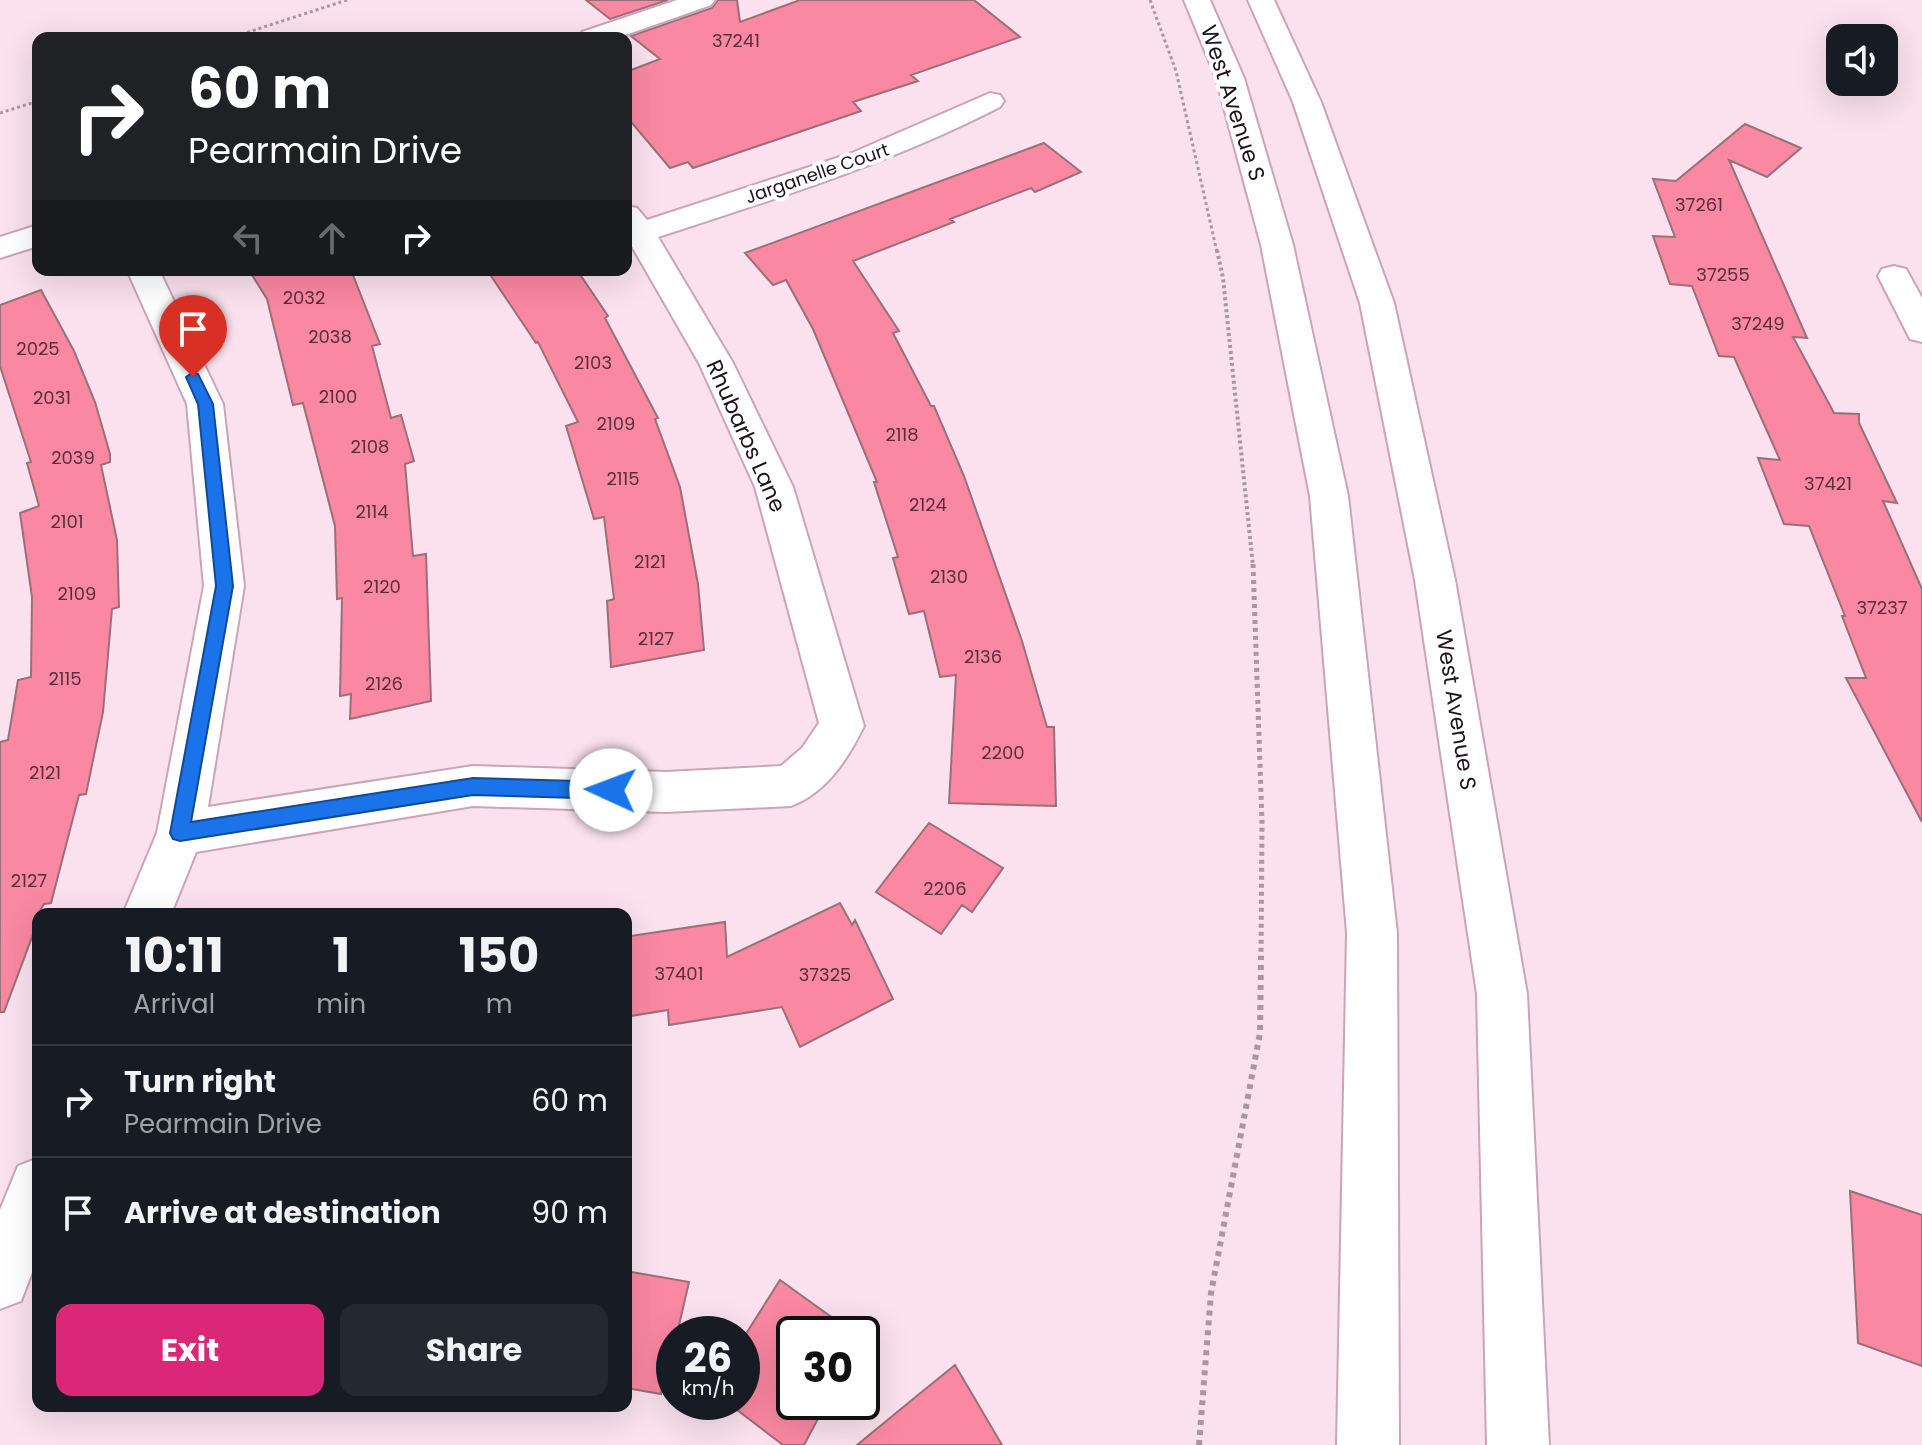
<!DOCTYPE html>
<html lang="en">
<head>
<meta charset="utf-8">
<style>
  :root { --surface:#171b24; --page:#242831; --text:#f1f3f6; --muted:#9ea1a6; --line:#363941; --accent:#db2777 }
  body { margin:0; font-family:Poppins,sans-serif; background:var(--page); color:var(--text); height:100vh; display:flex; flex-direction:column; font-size:30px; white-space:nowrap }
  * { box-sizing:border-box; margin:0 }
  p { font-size:26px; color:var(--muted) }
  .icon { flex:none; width:44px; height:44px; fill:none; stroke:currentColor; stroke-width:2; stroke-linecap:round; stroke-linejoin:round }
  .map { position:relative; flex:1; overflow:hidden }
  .panel { position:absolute; left:32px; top:908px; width:600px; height:504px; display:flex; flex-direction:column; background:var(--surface); border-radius:16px; box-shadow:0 8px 32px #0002 }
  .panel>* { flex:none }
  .guide { position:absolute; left:32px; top:32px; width:600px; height:244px; border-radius:16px; box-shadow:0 8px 32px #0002; background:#202124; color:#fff; overflow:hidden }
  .fabs { position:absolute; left:1826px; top:24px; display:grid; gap:16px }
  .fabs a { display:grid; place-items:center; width:72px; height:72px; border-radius:16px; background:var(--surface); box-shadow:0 8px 32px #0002; font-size:40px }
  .speed { position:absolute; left:656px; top:1316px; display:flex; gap:16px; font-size:40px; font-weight:700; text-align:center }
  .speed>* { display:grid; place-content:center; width:104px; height:104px; border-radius:50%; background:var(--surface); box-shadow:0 8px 32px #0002; line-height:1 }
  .speed small { font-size:20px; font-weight:400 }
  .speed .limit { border:4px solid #111; border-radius:12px; background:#fff; color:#111 }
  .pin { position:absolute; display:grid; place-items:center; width:68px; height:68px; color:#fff; margin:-82px -34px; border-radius:50% 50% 50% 0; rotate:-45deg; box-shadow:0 0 8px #0007 }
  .pin .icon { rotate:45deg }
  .me { position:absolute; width:88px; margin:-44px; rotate:272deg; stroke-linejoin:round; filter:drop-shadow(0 0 6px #0008) }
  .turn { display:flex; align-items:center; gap:28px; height:168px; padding:0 24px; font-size:36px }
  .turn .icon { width:104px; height:104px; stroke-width:2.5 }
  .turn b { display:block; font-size:56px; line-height:68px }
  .lanes { display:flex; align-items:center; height:76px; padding:0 24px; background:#0003; justify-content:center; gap:40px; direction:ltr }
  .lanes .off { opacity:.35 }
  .eta { display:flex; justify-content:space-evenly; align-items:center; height:136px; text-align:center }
  .eta b { font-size:48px; font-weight:700; line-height:56px }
  .action { display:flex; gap:16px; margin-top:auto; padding:16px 24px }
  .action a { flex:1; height:92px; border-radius:16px; background:var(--accent); color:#fff; font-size:32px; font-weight:700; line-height:92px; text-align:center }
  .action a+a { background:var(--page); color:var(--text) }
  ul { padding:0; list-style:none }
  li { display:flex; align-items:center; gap:24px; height:112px; padding:0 24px; border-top:2px solid var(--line) }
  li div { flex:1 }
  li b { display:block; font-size:30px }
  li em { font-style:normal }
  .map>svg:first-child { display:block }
  .building { fill:#fa88a2; stroke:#997078; stroke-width:2 }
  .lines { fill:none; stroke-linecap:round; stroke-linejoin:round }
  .minor-casing { stroke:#cba4b8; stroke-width:4 }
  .path-far3 { stroke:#ab96a0; stroke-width:3; stroke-dasharray:3 3; stroke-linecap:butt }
  .path-far2 { stroke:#ab96a0; stroke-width:4; stroke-dasharray:3 3; stroke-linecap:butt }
  .path-far1 { stroke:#ab96a0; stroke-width:5; stroke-dasharray:4 4; stroke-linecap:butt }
  .path { stroke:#ab96a0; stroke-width:6; stroke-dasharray:5 5; stroke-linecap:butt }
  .minor { fill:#fff; fill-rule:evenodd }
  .route { fill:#1a73e8; stroke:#114b97; stroke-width:2 }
  .labels { text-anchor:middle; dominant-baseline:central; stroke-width:8; stroke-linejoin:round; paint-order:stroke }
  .number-label { font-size:18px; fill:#56303c }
  .far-street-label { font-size:18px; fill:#20121a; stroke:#fff }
  .street-label { font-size:22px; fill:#20121a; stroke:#fff }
</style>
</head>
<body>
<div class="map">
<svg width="1922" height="1445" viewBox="0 0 1922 1445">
  <rect width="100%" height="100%" fill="#fae1ed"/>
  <!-- building -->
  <path class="building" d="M586,0h82l-58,19z
    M718,0h19l3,22 60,-22h174l46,37 -109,38 7,6 -65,21 8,9 -168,57 -5,-6 -18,6 -44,-52v-44l34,-13 -29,-23 81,-28z
    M1745,124l56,24 -34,29 -38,-17 78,178 -14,-1 41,76 25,1v9l38,80 -14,-2 39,88v233l-76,-144h20l-24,-62h3l-36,-90 -25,-2 -26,-66 22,2 -46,-103 -15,-1 -27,-70 -22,-2 -17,-48 22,1 -22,-58 23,2z
    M1044,143l37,29 -46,20 -4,-4 -81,31 4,3 -101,39 46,70 -6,2 38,73h3l30,70 58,165 25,86h7l2,79 -107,-3 7,-128 -16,2 -16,-66 -15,3 -16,-56 5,-1 -24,-75h3l-64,-153 -27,-49 -13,5 -28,-32z
    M249,270h102l29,74 -8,2 19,72 10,-3 13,46 -9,3 8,92 13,-2 5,147 -81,18 1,-25 -11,2 2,-98 -5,1 -2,-73 -32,-123 -10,2 -26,-106z
    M487,270h90l31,46 -3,2 53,100 -3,1 25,68 18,97 6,66 -93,17 -4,-66 7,-2 -10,-82 -10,2 -28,-93 12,-4 -40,-80 -2,1z
    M41,290l33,61 21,51 15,52v8l-9,3 16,75 2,67 -7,2 -9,103 -17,82 -7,1 -28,108 -7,1 -6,10v7l-34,91h-4v-270l8,-2 10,-60 13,-3 1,-80 -12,-84 19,-7 -12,-43 4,-1 -31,-96v-61z
    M929,823l74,45 -31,44 -10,-7 -21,29 -65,-42z
    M840,903l12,22 3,-5 38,79 -93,48 -18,-40 -113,18 -1,-15 -37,6 -1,-80 95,-14 2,35z
    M1850,1191l72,24v151l-64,-23z
    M626,1271l63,11 -12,52h-3l-13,60 -35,-6z
    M780,1280l75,54h-61v68h33l-23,43h-21l-55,-42 14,-1v-62z
    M955,1365l47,80h-145l61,-50z"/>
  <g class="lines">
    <defs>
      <path id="minor" d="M677,0h38l-4,5 -94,33h-39l4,-6z
        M1184,0h26l34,78 49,167 55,251 49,437 2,512h-62l10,-512 -37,-437 -49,-251 -45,-167z
        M1248,0h26l47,102 73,201 61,277 72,414 22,451h-62l-10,-451 -62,-414 -55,-277 -67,-201z
        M990,93l10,2 4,6 -4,6c-109,56 -225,92 -342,130l75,126 60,124 71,239c-16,33 -38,67 -73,80l-125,6 -193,-6 -277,46 -25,62h-48l34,-81 47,-247 -17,-182 -60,-134h32l64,134 21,182 -36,221 265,-41 193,6 115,-6 21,-18 17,-25 -64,-236 -56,-124 -73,-127v-30l11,2 10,12 205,-67z
        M38,225v21l-38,12v-21z
        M1894,266l12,3 16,29v44l-12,-3 -32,-63 4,-7z
        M38,1158v99l-17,44 -21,8v-99l18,-44z"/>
    </defs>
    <!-- minor casing -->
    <use href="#minor" class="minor-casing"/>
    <!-- path-far3 -->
    <path class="path-far3" d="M1150,0l26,71 41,181
      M230,38l117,-38
      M0,113l38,-12"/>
    <!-- path-far2 -->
    <path class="path-far2" d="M1217,250l6,28 30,288"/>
    <!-- path-far1 -->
    <path class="path-far1" d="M1253,564l9,258 -1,136"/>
    <!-- path -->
    <path class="path" d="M1199,1445l12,-152 49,-260 1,-77"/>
    <!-- minor -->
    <use href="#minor" class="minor"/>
  </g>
  <!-- route -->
  <path class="route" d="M193,372l5,2 15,30 20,182 -42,236 282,-44 138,4 7,2 3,6 -3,6 -7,3 -138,-4 -293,46 -7,-2 -3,-6 46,-247 -18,-182 -12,-27z"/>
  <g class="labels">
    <!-- number labels -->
    <g class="number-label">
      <text x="736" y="40">37241</text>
      <text x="1699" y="204">37261</text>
      <text x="1723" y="274">37255</text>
      <text x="304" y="297">2032</text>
      <text x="1758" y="323">37249</text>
      <text x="330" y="336">2038</text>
      <text x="38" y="348">2025</text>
      <text x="593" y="362">2103</text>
      <text x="338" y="396">2100</text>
      <text x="52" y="397">2031</text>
      <text x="616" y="423">2109</text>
      <text x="902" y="434">2118</text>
      <text x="370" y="446">2108</text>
      <text x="73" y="457">2039</text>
      <text x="623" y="478">2115</text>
      <text x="1828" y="483">37421</text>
      <text x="928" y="504">2124</text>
      <text x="372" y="511">2114</text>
      <text x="67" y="521">2101</text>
      <text x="650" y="561">2121</text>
      <text x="949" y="576">2130</text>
      <text x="382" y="586">2120</text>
      <text x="77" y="593">2109</text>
      <text x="1882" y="607">37237</text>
      <text x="656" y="638">2127</text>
      <text x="983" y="656">2136</text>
      <text x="65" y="678">2115</text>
      <text x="384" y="683">2126</text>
      <text x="1003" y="752">2200</text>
      <text x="45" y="772">2121</text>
      <text x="29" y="880">2127</text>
      <text x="945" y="888">2206</text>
      <text x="679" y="973">37401</text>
      <text x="825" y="974">37325</text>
    </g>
    <!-- far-street labels -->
    <g class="far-street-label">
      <text transform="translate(817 173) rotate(-19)">Jarganelle Court</text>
    </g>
    <!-- street labels -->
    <g class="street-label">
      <text transform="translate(1233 103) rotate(72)">West Avenue S</text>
      <text transform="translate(746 436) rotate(66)">Rhubarbs Lane</text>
      <text transform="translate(1456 710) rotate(81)">West Avenue S</text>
    </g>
  </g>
</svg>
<div class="fabs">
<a><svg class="icon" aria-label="sound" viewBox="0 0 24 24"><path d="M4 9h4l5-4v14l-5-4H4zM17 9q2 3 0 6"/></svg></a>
</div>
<div class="speed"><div>26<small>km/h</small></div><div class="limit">30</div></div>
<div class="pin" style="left:193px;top:377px;background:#d93025"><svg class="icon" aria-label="arrive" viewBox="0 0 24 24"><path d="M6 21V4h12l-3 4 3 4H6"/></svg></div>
<svg class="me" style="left:611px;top:790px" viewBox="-20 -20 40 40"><circle r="19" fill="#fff"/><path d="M0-13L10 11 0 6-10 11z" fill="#1a73e8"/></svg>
<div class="guide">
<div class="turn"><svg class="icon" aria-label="right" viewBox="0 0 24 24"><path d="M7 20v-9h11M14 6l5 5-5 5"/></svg><div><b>60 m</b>Pearmain Drive</div></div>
<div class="lanes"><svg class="icon off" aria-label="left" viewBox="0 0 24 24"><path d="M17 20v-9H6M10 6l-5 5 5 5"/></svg><svg class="icon off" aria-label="ahead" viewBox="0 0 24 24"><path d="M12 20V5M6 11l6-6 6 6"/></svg><svg class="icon" aria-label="right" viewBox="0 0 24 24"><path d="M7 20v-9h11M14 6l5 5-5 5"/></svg></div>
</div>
<section class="panel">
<div class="eta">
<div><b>10:11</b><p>Arrival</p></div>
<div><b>1</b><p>min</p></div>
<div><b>150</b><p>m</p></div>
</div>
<ul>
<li><svg class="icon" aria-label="right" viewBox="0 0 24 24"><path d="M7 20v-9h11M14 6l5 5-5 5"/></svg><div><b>Turn right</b><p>Pearmain Drive</p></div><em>60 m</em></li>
<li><svg class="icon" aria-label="arrive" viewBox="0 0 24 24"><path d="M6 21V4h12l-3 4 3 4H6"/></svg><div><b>Arrive at destination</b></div><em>90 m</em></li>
</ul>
<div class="action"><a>Exit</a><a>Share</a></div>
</section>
</div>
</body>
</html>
